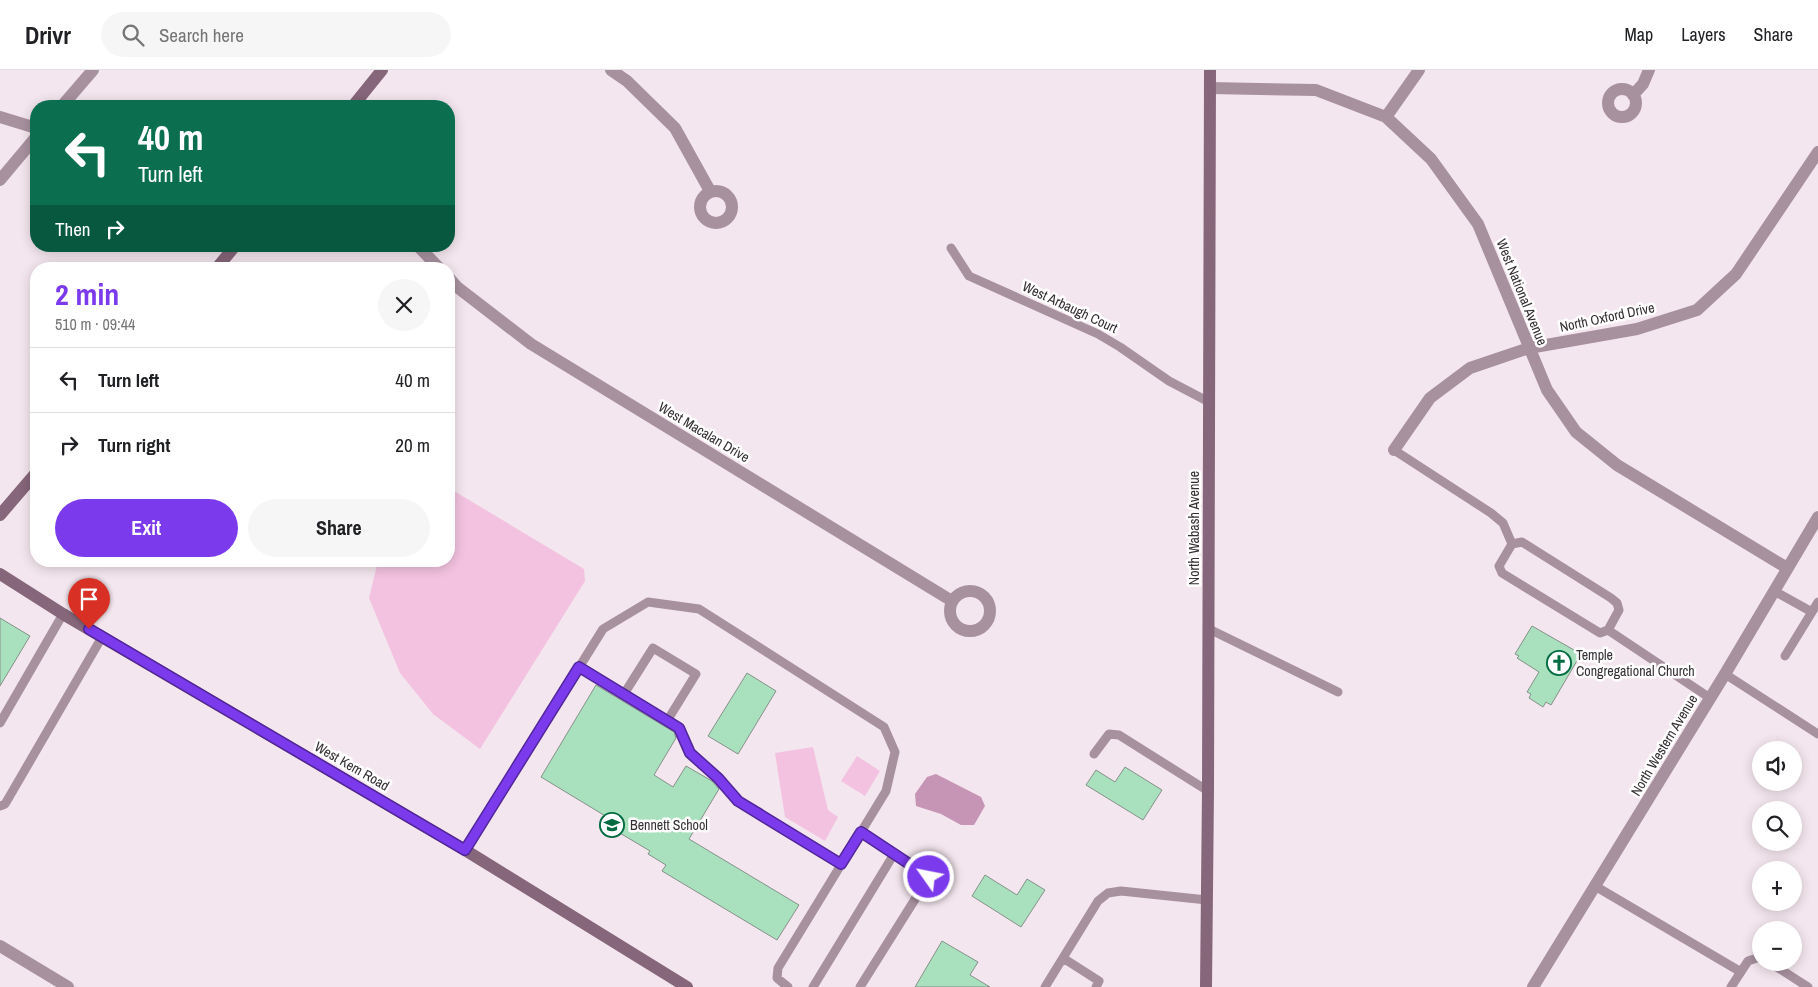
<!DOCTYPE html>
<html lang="en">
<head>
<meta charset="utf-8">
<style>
  :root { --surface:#fff; --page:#f6f6f6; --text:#202124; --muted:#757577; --line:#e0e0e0; --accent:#7c3aed }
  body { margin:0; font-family:"Archivo Narrow",sans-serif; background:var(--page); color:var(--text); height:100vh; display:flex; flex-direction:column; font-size:19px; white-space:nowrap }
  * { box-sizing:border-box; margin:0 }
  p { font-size:16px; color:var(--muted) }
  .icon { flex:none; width:28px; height:28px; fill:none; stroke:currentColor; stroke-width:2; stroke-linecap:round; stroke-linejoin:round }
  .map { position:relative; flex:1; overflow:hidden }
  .drawer { position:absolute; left:30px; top:192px; width:425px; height:305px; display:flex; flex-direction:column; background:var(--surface); border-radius:20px; box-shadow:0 2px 12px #0003 }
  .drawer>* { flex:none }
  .top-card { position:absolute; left:30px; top:30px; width:425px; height:152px; border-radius:20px; box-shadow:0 2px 12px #0003; background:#0b6e4f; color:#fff; overflow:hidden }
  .buttons { position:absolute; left:1752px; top:671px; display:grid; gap:10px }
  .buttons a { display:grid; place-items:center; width:50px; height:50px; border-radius:50%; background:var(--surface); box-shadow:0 2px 12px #0003; font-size:25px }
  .pin { position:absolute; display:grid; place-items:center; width:42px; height:42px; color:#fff; margin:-51px -21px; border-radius:50% 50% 50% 0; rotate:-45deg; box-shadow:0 0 5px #0007 }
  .pin .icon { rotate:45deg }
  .me { position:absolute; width:55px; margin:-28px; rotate:303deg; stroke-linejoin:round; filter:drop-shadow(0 0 4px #0008) }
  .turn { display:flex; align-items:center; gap:18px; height:105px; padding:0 25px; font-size:22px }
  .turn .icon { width:65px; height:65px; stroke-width:2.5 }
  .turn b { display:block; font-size:35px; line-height:42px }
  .then { display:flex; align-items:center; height:48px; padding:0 25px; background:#0003; gap:10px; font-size:19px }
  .round { display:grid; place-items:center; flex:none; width:52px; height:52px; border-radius:26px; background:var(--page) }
  .headline { display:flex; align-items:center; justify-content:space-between; height:85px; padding:0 25px }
  h1 { font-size:30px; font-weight:700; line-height:38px; color:var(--accent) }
  .button { display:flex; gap:10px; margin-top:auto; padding:10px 25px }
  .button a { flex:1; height:58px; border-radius:30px; background:var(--accent); color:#fff; font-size:20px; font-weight:700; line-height:58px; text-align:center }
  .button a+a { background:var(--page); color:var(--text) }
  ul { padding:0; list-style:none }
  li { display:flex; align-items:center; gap:15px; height:65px; padding:0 25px; border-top:1px solid var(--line) }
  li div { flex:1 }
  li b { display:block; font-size:19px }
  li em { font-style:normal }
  header { display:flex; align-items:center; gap:30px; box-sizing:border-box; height:70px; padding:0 25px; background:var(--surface); border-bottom:1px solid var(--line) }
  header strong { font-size:24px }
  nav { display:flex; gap:28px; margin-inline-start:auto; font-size:18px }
  .search { width:350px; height:45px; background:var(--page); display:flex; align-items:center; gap:12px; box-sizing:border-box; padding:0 18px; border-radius:28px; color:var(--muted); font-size:19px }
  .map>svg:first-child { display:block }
  .green { fill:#f3c2e0 }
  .water { fill:#c694b4 }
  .building { fill:#a9e0be; stroke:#85918a }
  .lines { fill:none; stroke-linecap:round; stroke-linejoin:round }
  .lane { stroke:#a8919f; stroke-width:9 }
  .street { stroke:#a8919f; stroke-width:12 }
  .secondary { stroke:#86667a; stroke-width:12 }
  .route-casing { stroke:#51269a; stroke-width:12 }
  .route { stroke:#7c3aed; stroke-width:9 }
  .labels { text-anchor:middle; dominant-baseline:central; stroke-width:5; stroke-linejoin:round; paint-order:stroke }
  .street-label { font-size:14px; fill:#342f32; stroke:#fff }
  .poi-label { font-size:14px; fill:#342f32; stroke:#fff; text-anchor:start }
</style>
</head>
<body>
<header>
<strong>Drivr</strong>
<div class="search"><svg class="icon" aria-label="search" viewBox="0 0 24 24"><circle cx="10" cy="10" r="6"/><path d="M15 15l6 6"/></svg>Search here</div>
<nav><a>Map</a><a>Layers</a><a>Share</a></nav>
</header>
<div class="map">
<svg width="1818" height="917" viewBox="0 0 1818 917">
  <rect width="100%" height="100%" fill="#f4e6ee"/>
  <!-- green -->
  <path class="green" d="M449,418l135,81 1,12 -105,168 -47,-35 -33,-41 -31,-75 9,-37h71z
    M813,677l15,63 10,7 -13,24 -40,-24 -10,-64z
    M857,686l23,15 -15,25 -24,-15z"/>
  <!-- water -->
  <path class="water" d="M936,704l45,23 4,9 -11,19h-13l-20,-11 -25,-8 -1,-12 12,-17z"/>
  <!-- building -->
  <path class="building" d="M0,548l30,18 -30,50z
    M1532,556l49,28 -30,51 -5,-3 -3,5 -14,-9 2,-4 -4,-2 12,-20 -22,-14 2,-2 -4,-2z
    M747,603l29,18 -38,63 -30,-18z
    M596,615l78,47 2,6 -22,37 19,12 13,-21 26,15 7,8 -30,50 110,66 -22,35 -115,-69 4,-6 -18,-11 2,-3 -47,-28 4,-6 -66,-40z
    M1125,697l37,23 -19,30 -57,-35 10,-15 19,12z
    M985,805l32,20 10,-16 18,11 -24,37 -49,-31z
    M942,871l36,21 -8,13 20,12h-75z"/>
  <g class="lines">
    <!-- lane -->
    <path class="lane" d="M951,178l18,28 129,58 22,13 49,34 40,21
      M1394,380l97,63 12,10 9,21
      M1522,472l89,56 6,5 2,7 -11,20 -8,3 -98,-60 -3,-7 13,-22z
      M1774,521l38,21
      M1209,559l129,63
      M1608,560l102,68
      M1785,586l33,-54
      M579,597l100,61 11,25 28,25 20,23 103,63
      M1725,604l93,60
      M624,624l29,-46 43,26 -29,47
      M0,653l63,-109
      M1094,684l15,-20 10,1 89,56
      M0,736l5,-2 3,-5 94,-162
      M465,780l138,-221 45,-27 51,7 185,118 11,25 -9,39 -25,41 68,45 -69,110
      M1595,816l146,86
      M1063,888l36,23 -3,6
      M1769,892l39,25
      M788,917l-11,-9 1,-10 83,-136
      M813,917l81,-133
      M1045,917l53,-86 10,-8 13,-2 86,9
      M1731,917l17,-26 12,-4 1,1"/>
    <!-- street -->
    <path class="street" d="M611,0l16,11 48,47 35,63
      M1210,18l106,2 70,27 45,42 47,65 69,166 29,42 41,33 170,103
      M1608 33a14 14 0 1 1 28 0a14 14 0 1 1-28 0Z
      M1633,25l10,-11 6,-14
      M62,36l31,-36
      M0,47l36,11
      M1386,47l33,-47
      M0,110l36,-43
      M700 137a16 16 0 1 1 32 0a16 16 0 1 1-32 0Z
      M418,176l22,23
      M449,208l8,9 74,57 421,257
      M1394,380l36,-52 40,-30 59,-20 108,-19 60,-19 39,-36 82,-122
      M950 541a20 20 0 1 1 40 0a20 20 0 1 1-40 0Z
      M0,876l68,41
      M1533,917l192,-313 93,-157"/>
    <!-- secondary -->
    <path class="secondary" d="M353,36l29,-36
      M216,199l19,-23
      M0,445l36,-42
      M0,504l63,40 402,236 222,137
      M1206,917l2,-196 2,-721"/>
  </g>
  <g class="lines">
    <defs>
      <path id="route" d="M89,559l376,221 114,-183 100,61 11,25 28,25 20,23 103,63 20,-32 68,45"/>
    </defs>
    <!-- route casing -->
    <use href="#route" class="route-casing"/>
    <!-- route -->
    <use href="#route" class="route"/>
  </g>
  <!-- icons -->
  <defs>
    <symbol id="church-ring" viewBox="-11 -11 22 22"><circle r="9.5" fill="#fff" stroke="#016a40" stroke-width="1.5"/><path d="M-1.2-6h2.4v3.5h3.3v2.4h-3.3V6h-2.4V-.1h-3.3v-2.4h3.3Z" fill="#016a40"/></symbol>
    <symbol id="school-ring" viewBox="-11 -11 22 22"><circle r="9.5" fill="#fff" stroke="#016a40" stroke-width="1.5"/><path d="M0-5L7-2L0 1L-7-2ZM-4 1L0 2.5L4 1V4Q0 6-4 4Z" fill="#016a40"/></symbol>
  </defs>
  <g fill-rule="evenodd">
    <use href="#church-ring" x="1545" y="579" width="28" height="28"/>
    <use href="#school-ring" x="598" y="741" width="28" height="28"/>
  </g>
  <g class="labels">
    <!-- street labels -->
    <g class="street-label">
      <text transform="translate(1522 222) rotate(68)">West National Avenue</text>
      <text transform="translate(1070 237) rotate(25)">West Arbaugh Court</text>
      <text transform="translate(1607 247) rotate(-12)">North Oxford Drive</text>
      <text transform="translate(704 362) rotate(31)">West Macalan Drive</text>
      <text transform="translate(1194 458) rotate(-90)">North Wabash Avenue</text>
      <text transform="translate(1664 675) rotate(-59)">North Western Avenue</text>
      <text transform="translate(352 696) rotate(30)">West Kem Road</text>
    </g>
    <!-- poi labels -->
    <g class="poi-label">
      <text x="1576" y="585">Temple<tspan x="1576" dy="16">Congregational Church</tspan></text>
      <text x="630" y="755">Bennett School</text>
    </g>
  </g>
</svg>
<div class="buttons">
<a><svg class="icon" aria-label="sound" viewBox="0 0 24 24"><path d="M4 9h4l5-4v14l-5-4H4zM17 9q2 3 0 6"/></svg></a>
<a><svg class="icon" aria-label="search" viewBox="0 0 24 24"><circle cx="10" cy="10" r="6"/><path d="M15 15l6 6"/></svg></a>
<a>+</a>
<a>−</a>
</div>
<div class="pin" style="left:89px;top:559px;background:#d93025"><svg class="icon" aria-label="arrive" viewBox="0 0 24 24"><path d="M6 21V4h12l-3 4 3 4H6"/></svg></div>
<svg class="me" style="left:929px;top:807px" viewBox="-20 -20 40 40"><circle r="17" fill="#7c3aed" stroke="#fff" stroke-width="3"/><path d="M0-11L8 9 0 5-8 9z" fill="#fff"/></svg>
<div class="top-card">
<div class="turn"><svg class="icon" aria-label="left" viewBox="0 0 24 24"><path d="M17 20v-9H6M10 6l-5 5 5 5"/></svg><div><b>40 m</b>Turn left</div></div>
<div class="then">Then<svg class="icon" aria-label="right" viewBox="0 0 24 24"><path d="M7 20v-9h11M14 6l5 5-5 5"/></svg></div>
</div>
<section class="drawer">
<div class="headline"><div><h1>2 min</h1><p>510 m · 09:44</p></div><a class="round"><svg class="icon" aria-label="close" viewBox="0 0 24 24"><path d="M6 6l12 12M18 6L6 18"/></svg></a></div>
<ul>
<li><svg class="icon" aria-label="left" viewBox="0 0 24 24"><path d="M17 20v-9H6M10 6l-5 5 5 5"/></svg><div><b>Turn left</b></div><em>40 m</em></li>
<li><svg class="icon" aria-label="right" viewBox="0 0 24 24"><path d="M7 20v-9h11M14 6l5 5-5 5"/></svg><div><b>Turn right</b></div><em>20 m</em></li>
</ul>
<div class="button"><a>Exit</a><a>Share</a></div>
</section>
</div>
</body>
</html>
